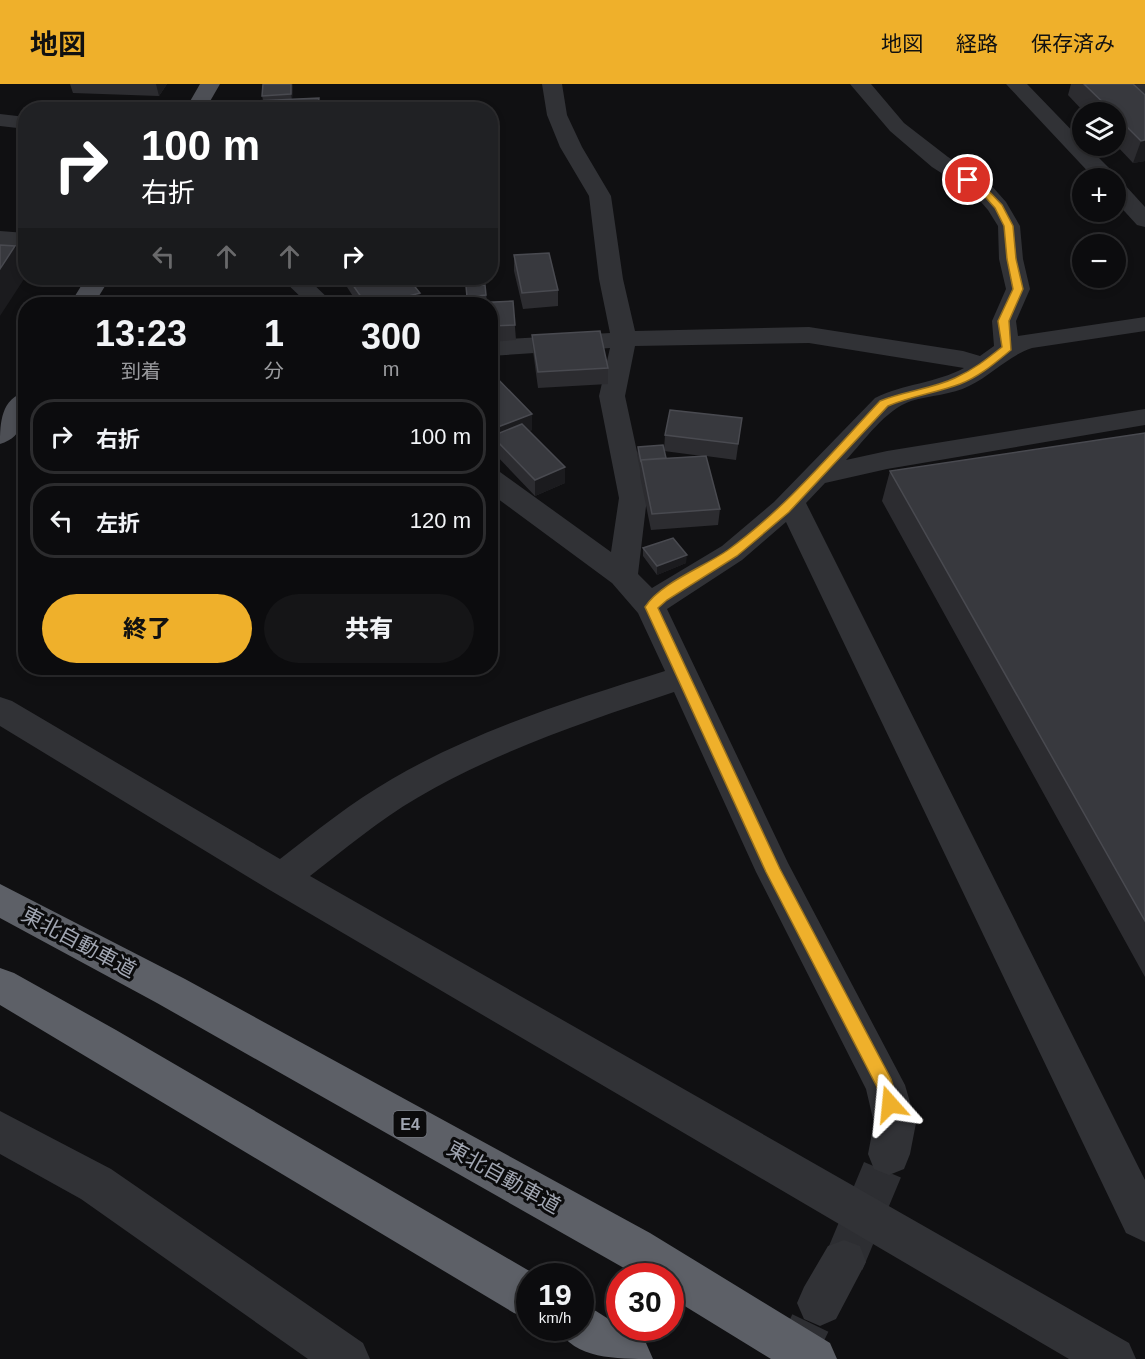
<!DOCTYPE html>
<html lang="ja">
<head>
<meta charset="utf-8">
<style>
  :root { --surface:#0c0c0e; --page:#151517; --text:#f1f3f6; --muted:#9a9b9e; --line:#2c2c2e; --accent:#efb02b }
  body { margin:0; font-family:Helvetica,"Noto Sans JP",sans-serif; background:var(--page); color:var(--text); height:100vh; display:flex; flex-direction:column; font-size:22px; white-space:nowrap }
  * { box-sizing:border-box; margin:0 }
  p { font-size:20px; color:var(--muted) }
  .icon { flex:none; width:33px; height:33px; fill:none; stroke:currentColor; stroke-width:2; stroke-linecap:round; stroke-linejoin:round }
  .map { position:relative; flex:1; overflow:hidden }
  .drawer { position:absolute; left:18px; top:213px; width:480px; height:378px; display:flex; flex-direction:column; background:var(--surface); border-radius:24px; box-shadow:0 3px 9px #0003,0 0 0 2px var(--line) }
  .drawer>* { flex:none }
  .hud { position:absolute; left:18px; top:18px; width:480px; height:183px; border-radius:24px; box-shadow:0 3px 9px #0003,0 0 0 2px var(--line); background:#202124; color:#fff; overflow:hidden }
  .tools { position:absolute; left:1072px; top:18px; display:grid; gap:12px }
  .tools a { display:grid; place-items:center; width:54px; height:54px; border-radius:50%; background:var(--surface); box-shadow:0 3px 9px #0003,0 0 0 2px var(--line); font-size:30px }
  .speed { position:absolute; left:516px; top:1179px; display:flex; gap:12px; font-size:30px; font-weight:700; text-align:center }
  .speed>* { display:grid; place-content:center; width:78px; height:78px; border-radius:50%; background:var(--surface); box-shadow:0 3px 9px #0003,0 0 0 2px var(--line); line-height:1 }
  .speed small { font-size:15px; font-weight:400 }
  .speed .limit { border:9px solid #d22; background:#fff; color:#111 }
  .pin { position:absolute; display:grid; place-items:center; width:51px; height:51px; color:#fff; margin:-26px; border:3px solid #fff; border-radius:50%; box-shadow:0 2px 6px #0007 }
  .me { position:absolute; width:66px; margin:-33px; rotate:342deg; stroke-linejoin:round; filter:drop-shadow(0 0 4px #0008) }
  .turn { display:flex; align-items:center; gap:21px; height:126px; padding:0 24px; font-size:27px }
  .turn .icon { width:78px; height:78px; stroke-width:2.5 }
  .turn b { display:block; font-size:42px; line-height:51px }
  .lanes { display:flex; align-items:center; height:57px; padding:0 24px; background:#0003; justify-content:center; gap:30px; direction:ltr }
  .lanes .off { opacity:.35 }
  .eta { display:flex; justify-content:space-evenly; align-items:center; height:102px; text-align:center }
  .eta b { font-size:36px; font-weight:800; line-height:42px }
  .button { display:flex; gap:12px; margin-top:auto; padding:12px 24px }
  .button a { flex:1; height:69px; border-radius:36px; background:var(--accent); color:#111; font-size:24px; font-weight:800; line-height:69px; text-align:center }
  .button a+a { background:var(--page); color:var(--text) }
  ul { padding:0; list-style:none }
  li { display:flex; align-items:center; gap:18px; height:75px; margin:0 12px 9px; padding:0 12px; border:3px solid var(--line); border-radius:24px }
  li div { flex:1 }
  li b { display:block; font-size:22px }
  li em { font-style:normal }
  header { display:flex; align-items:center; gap:36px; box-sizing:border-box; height:84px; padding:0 30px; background:var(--accent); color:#111 }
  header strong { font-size:28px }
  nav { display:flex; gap:33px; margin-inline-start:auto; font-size:21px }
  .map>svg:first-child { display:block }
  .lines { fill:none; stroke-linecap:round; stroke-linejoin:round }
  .minor-tunnel { stroke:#2d2e32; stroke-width:40; stroke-dasharray:40 20; stroke-linecap:butt }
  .minor { fill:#313236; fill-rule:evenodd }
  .major { fill:#4d4f55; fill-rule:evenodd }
  .highway { fill:#5d6067; fill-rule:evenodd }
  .wall { fill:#2c2c30; fill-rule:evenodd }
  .shaded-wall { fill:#1b1b1e }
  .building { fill:#38393e; stroke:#494a50; stroke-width:1.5 }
  .route { fill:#efb02b; stroke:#9b721c; stroke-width:1.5 }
  .labels { text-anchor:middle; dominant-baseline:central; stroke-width:6; stroke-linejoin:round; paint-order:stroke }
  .shield { fill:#0b0b0c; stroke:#747880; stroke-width:1.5 }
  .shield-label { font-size:16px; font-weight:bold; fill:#a1a6b2 }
  .near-street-label { font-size:21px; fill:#a1a6b2; stroke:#0b0b0c }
</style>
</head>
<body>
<header>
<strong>地図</strong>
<nav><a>地図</a><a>経路</a><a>保存済み</a></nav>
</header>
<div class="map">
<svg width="1145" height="1275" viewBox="0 0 1145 1275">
  <rect width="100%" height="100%" fill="#101012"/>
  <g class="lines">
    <!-- minor-tunnel -->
    <path class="minor-tunnel" d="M844,1178l45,-108
      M793,1275l27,-56"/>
    <!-- minor -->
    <path class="minor" d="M542,0h20l5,31 15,32 29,49 12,83 12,52 174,-4 154,24 17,5 14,-10 -2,-25 14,-32 -7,-30 -1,-33 -10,-16 -14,-16 -42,-27 -42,-36 -40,-47h21l33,39 44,34 42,27 16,18 14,24 3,33 7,30 -14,32 2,15 127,-19v14l-113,17c-24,8 -40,27 -63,38 -17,9 -39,9 -58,15 -26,9 -46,39 -65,59l41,-9 258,-42v16l-258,44 -62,14 -19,20 339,677v62l-19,-9 -340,-711 -44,38 -75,49 121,254 117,222 11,38 -6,31 -6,15 -15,6 -15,-6 -6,-15 6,-31 -8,-34 -110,-217 -82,-180c-87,29 -177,59 -257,106 -38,22 -72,51 -107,78l819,467 7,16h-67l-801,-470 -268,-163v-29l12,4 268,158c36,-28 72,-57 112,-80 84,-49 180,-79 273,-108l-27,-58 -26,-30 -122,-90v-23l10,2 111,80 8,-54 -20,-102 11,-48 -120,8v-16l120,-7 -11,-54 -10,-83 -29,-49 -13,-32zM809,259l155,25c-28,15 -61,16 -89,30l-101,104 -52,44 -70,42 -14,-14 9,-76 -22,-102 10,-50z
      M1006,0h21l56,58v4h4l27,27 3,5 -1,1 -22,-1z
      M0,30l26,3v12l-26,-3z
      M1116,98l8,2 21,23v20l-8,-2 -21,-23z
      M0,147l26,2v14l-26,-2z
      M281,194h26l27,26h-26z
      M0,1027l111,58 252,174 7,16h-62l-227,-160 -81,-45z
      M844,1156l16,6 6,16 -30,57 -16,7 -16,-7 -7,-16 7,-16 24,-41z"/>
    <!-- major -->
    <path class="major" d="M200,0h20l-15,26h-20z
      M86,194h24l-16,26h-24z
      M26,308c0,21 -1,45 -26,52 0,-21 1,-46 26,-52z"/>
    <!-- highway -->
    <path class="highway" d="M0,800l185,95 465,254 180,110 7,16h-66l-101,-62v-21h-32l-481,-273 -157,-85z
      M0,884l14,5 102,57 422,246h-8v43l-16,-6 -514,-308z
      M580,1220l16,7 50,32 7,16c-38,0 -78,0 -96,-31h23z"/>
  </g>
  <!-- wall -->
  <path class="wall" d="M70,0h97l-8,12 -86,-3z
    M263,0h30l-1,15 27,-1 2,12h-69l11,-10 -1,-4z
    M1071,0h74v77l-12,2 -17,-18v-33h-32l-16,-17z
    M514,171l44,35v16l-35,3 -9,-38z
    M345,194h63l13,26h-63l-11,-17z
    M485,201l2,17 26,-1 3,39 -26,2v-38h-38l15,-1 -1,-17z
    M532,251l76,33v16l-70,4 -5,-37z
    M490,287l42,59 -3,1 36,52 -30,13 -42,-44v-6l-3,1z
    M742,334l-6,42 -30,-4 14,53 -2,16 -67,5 -11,-54v-6l-3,-15 1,-8 26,3 1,-15zM664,367l38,5 -36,2z
    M1145,349v544l-263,-476 8,-30z
    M643,464l43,15 -29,12 -14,-19z"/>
  <!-- shaded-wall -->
  <path class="shaded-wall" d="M156,0h11l-8,12z
    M291,0h2l-1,18 -1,-8z
    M1145,56v21l-12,2 8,-22z
    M15,162l11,30 -26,40v-47z
    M420,209l1,11h-42z
    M532,330v16l-33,13 -7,-7 1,10 -3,1v-17z
    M565,383v16l-30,13v-16z
    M687,471l-1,8 -29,12v-9z"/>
  <!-- building -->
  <path class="building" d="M263,0h28v10l-29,2z
    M1084,0h49l12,11v45l-4,1 -25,-25v-4h-3z
    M319,14l-1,9 -66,3 1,-9z
    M0,161l15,1 -15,23z
    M549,169l9,37 -36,3 -8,-38z
    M348,194h60l12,15 -41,11h-13z
    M485,201l1,10 -19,2 -1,-11z
    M513,217l2,24 -25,1v-22h-38z
    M600,247l8,37 -70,4 -6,-37z
    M490,287l42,43 -42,16z
    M670,326l72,8 -4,26 -73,-9z
    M522,340l43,43 -30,13 -43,-44z
    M1145,349v488l-255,-450z
    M663,361l3,13 -25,2v2l-3,-15z
    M706,372l14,53 -68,5 -11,-54z
    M673,454l14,17 -30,11 -14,-18z"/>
  <!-- route -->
  <path class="route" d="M968,93l17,10 17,18 11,21 3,33 7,30 -14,32 2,29c-16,13 -32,27 -51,34 -24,9 -49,12 -72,22l-99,106 -52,44 -70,44 -9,8 122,261 111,210 7,25 -2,6 -6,2 -6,-2 -7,-23 -111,-215 -121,-265c15,-24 59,-40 83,-57 57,-41 104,-98 152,-149 24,-10 52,-12 75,-23 18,-8 32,-19 47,-31l-4,-26 15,-32 -6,-30 -3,-33 -9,-18 -16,-18 -14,-9 -2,-1z"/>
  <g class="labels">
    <!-- shield labels -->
    <rect class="shield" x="393.5" y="1027" width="33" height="26" rx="4.5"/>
    <g class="shield-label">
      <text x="410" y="1040">E4</text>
    </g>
    <!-- near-street labels -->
    <g class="near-street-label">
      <text transform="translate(79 858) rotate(28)">東北自動車道</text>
      <text transform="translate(504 1093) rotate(29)">東北自動車道</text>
    </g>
  </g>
</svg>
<div class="tools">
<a><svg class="icon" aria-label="layers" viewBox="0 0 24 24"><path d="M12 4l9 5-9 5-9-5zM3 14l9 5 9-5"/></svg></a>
<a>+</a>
<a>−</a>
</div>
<div class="speed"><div>19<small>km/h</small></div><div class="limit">30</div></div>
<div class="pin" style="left:968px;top:96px;background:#d93025"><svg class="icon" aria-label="arrive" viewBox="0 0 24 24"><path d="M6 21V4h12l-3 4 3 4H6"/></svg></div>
<svg class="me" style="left:890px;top:1020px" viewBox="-20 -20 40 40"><path d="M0-17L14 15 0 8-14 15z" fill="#efb02b" stroke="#fff" stroke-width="4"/></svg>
<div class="hud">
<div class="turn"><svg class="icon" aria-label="right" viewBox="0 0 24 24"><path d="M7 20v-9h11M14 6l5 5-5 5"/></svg><div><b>100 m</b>右折</div></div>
<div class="lanes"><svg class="icon off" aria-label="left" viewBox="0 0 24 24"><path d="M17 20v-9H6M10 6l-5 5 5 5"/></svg><svg class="icon off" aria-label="ahead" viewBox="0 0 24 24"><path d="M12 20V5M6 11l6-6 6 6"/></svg><svg class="icon off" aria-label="ahead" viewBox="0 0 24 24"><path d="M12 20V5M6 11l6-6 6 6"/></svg><svg class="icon" aria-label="right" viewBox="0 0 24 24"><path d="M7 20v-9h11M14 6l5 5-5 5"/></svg></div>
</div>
<section class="drawer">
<div class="eta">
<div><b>13:23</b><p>到着</p></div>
<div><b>1</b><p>分</p></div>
<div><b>300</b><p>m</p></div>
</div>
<ul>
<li><svg class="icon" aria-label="right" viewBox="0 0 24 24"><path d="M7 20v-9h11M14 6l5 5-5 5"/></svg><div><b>右折</b></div><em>100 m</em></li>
<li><svg class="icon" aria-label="left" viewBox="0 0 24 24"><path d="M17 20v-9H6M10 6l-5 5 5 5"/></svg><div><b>左折</b></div><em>120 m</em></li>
</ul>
<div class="button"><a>終了</a><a>共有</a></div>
</section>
</div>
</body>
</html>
